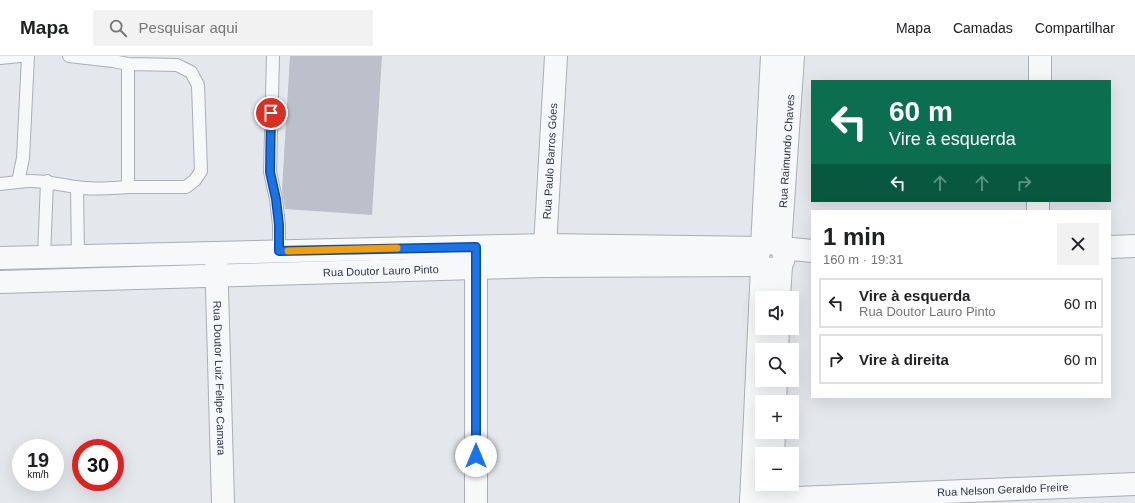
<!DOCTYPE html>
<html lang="pt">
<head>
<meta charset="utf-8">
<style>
  :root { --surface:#fff; --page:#f2f2f2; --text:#202124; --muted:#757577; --line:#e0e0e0 }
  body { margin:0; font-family:Helvetica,sans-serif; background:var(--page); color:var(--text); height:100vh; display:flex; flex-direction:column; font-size:15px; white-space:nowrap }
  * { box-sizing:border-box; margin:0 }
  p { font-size:13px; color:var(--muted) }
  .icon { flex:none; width:22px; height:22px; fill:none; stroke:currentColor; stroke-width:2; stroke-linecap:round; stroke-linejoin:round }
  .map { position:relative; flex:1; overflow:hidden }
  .side { position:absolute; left:811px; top:154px; width:300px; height:188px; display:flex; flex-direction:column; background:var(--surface); border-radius:0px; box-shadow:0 4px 16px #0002 }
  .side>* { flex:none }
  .banner { position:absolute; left:811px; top:24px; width:300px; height:122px; border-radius:0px; box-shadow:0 4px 16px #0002; background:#0b6e4f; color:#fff; overflow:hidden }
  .fabs { position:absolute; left:755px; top:235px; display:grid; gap:8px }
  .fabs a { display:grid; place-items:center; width:44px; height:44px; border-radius:0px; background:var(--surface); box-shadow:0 4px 16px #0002; font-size:20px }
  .speed { position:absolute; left:12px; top:383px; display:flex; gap:8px; font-size:20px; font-weight:700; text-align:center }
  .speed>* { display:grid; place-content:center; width:52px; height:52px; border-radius:50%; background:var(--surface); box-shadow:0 4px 16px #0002; line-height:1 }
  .speed small { font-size:10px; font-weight:400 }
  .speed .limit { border:6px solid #d22; background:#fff; color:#111 }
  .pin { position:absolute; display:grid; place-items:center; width:34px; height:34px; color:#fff; margin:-17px; border:2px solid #fff; border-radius:50%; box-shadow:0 1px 4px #0007 }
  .me { position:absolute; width:44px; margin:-22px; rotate:0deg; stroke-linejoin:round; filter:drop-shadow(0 0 3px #0008) }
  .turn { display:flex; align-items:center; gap:14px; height:84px; padding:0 12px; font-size:18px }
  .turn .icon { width:52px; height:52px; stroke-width:2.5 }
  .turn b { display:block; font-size:28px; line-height:34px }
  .lanes { display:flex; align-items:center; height:38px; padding:0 12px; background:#0003; justify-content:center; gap:20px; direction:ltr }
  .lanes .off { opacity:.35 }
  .round { display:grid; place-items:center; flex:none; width:42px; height:42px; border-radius:0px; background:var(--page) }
  .summary { display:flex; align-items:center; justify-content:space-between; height:68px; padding:0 12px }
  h1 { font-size:24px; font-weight:700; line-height:30px }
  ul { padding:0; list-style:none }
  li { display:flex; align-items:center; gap:12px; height:50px; margin:0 8px 6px; padding:0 4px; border:2px solid var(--line); border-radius:0px }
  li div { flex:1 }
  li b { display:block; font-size:15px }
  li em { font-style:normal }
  header { display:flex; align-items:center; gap:24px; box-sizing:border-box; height:56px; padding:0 20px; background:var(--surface); border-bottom:1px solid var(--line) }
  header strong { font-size:19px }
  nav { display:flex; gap:22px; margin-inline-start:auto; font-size:14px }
  .search { width:280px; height:36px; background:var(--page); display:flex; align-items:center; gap:10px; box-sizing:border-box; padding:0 14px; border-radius:0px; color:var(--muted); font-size:15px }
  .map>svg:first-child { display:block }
  .building { fill:#bbc0ca }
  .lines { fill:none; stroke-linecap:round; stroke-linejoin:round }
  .service-casing { stroke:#a9aeb7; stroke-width:14 }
  .minor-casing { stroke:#a9aeb7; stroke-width:24 }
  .tertiary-casing { stroke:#a9aeb7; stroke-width:24 }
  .service { stroke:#f7f8fa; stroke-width:12 }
  .minor { stroke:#f7f8fa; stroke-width:22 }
  .tertiary { stroke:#f7f8fa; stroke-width:22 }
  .route-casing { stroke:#114b97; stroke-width:10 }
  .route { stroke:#1a73e8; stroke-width:7 }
  .slow { stroke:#f59e0b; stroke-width:7 }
  .labels { text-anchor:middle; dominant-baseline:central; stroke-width:3.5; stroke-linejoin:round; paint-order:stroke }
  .street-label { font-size:11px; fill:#2b3445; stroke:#f4f6f9 }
</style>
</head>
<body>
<header>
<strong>Mapa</strong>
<div class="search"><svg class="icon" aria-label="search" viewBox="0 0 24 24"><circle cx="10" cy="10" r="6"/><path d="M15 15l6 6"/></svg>Pesquisar aqui</div>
<nav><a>Mapa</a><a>Camadas</a><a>Compartilhar</a></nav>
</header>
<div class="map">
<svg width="1135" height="447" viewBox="0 0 1135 447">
  <rect width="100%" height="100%" fill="#e4e7ec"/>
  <!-- building -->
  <path class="building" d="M290,0h92l-10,159 -87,-6 -3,-19z"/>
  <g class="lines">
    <defs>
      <path id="service" d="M28,0l-5,102 -5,24c22,-3 36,2 58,5 17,3 36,1 52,0v-123l-15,-3 -44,-5
        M273,0l-3,116 6,27 3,26v31
        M0,2l20,-2
        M128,8l49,1 14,7 7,13 3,86 -6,9 -9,7h-58
        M0,128l18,-2
        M77,131l1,69
        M44,201l3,-76"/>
      <g id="minor">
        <path d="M1040,25v-25"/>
        <path d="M1038,155v-10"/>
        <path d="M1110,191l25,-1"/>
        <path d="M782,192l30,3"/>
        <path id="s1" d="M216,197l7,250"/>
        <path id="s2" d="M544,208l12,-208"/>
        <path d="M779,242l2,-33"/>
        <path d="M777,294l1,-22"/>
        <path d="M775,346l1,-22"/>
        <path d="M773,398l1,-22"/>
        <path id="s3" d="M751,444l384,-16"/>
        <path d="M476,447v-255"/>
        <path d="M751,447l11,-237"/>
      </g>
      <g id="tertiary">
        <circle cx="771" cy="200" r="13"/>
        <path d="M762,191l10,-191"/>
        <path id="s4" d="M780,191l13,-191"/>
        <path d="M0,202l545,-13 216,3"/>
        <path id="s5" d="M0,226l544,-16 217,-1"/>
      </g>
    </defs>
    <!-- service casing -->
    <use href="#service" class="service-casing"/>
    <!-- minor casing -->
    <use href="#minor" class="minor-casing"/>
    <!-- tertiary casing -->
    <use href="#tertiary" class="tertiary-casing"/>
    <!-- service -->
    <use href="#service" class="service"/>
    <!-- minor -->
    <use href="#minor" class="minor"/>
    <!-- tertiary -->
    <use href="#tertiary" class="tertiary"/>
  </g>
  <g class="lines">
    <defs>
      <path id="route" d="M271,57l-1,59 6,27 3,26v26l197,-4v209"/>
    </defs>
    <!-- route casing -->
    <use href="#route" class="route-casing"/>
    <!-- route -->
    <use href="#route" class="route"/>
    <!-- slow -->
    <path class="slow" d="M288,195l109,-3"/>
  </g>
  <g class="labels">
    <!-- street labels -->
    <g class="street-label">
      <text stroke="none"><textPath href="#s4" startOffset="96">Rua Raimundo Chaves</textPath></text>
      <text stroke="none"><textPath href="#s2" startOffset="103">Rua Paulo Barros Góes</textPath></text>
      <text stroke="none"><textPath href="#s5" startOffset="381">Rua Doutor Lauro Pinto</textPath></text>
      <text stroke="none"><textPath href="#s1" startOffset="125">Rua Doutor Luiz Felipe Camara</textPath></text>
      <text stroke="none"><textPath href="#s3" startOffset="252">Rua Nelson Geraldo Freire</textPath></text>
    </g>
  </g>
</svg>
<div class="fabs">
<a><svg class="icon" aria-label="sound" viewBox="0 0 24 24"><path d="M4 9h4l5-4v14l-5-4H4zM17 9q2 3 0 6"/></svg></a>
<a><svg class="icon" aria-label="search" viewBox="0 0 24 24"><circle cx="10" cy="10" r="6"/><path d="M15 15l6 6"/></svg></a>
<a>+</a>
<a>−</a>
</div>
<div class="speed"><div>19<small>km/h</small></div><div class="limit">30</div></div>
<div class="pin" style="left:271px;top:57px;background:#d93025"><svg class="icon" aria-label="arrive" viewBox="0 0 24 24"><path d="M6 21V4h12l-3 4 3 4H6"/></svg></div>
<svg class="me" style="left:476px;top:400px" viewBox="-20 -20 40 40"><circle r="19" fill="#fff"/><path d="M0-13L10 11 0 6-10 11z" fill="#1a73e8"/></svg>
<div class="banner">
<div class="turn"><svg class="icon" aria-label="left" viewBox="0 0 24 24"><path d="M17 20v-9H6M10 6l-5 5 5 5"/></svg><div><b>60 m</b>Vire à esquerda</div></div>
<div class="lanes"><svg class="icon" aria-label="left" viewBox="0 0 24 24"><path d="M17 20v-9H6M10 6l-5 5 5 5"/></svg><svg class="icon off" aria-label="ahead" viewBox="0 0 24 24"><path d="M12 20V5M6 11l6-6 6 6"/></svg><svg class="icon off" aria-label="ahead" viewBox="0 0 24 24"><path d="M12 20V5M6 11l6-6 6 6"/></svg><svg class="icon off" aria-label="right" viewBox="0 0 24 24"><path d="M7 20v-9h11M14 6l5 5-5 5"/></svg></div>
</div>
<section class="side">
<div class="summary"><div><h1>1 min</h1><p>160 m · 19:31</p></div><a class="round"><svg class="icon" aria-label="close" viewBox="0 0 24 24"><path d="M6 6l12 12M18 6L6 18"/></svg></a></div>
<ul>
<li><svg class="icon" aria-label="left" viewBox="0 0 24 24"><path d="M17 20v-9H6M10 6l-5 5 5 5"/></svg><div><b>Vire à esquerda</b><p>Rua Doutor Lauro Pinto</p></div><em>60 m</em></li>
<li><svg class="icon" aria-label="right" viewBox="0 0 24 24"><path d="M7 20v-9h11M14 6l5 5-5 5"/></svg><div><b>Vire à direita</b></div><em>60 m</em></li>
</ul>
</section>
</div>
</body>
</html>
